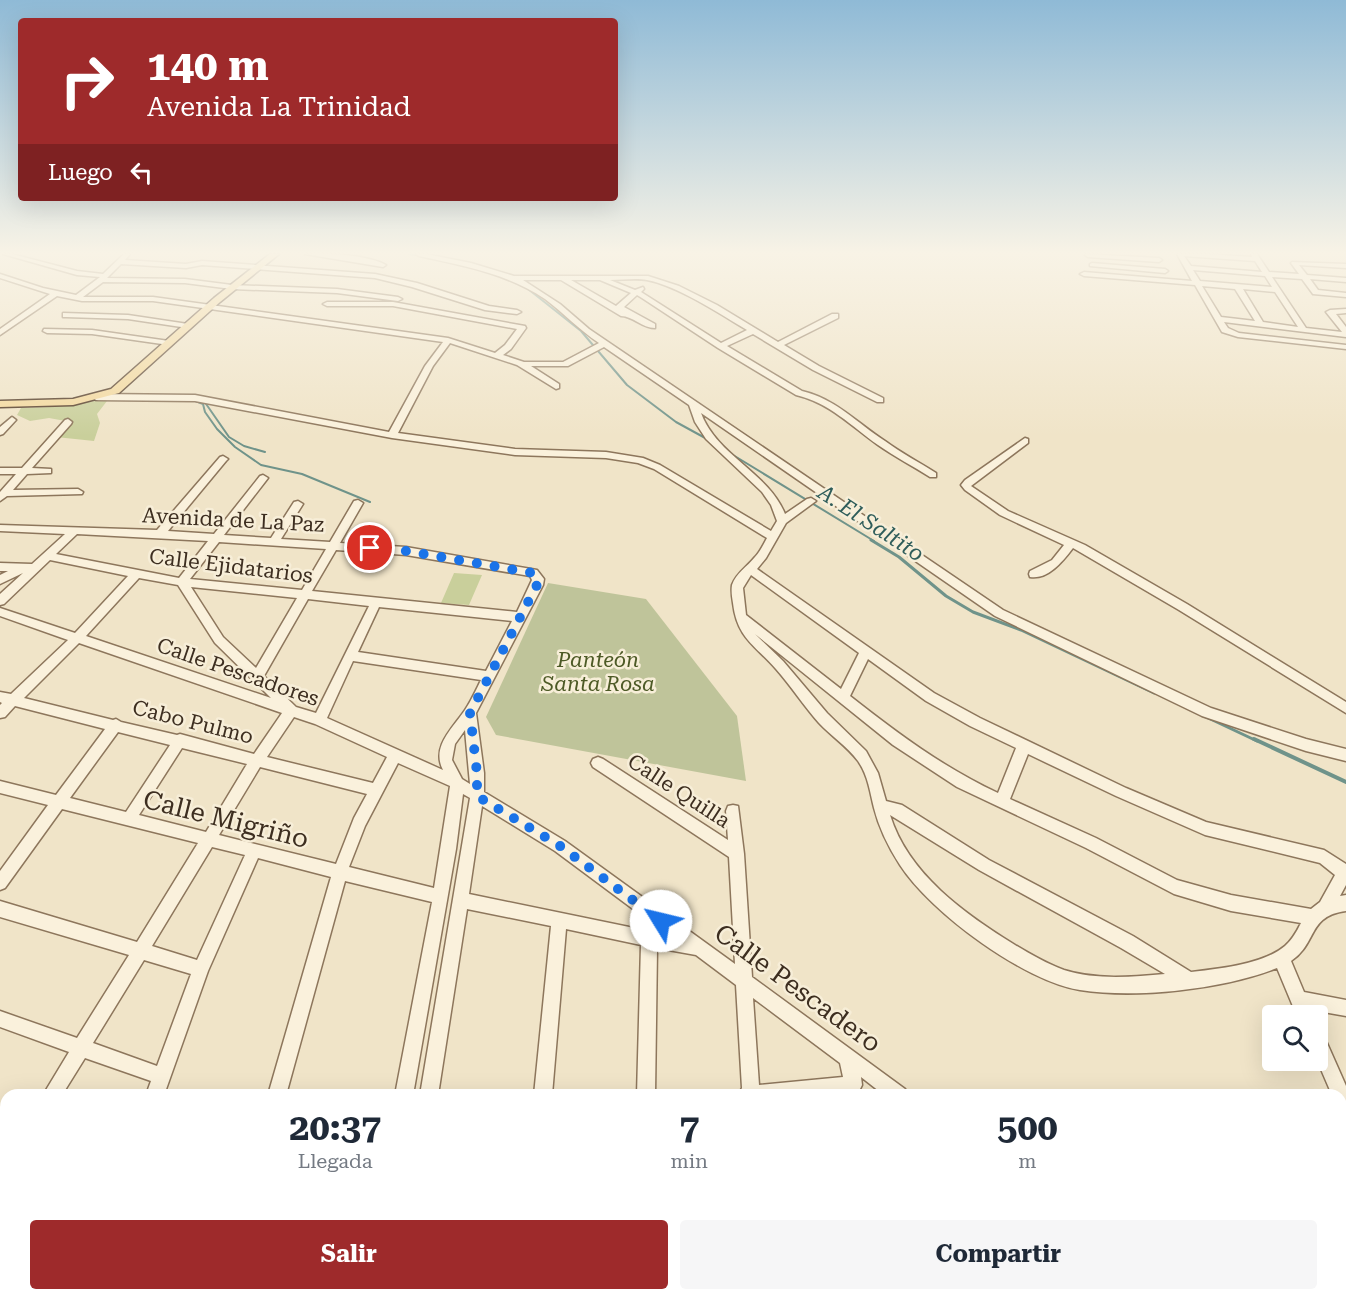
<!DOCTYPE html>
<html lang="es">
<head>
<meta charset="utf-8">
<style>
  :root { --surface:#fff; --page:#f6f6f7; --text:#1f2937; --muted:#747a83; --accent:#9e2a2b }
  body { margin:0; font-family:"Roboto Serif",serif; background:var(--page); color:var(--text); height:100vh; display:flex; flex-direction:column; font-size:22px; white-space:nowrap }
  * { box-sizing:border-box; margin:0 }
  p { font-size:20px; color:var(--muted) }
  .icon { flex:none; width:33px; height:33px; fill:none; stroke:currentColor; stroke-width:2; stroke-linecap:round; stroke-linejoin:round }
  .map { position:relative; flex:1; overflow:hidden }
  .sheet { position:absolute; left:0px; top:1089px; width:1347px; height:212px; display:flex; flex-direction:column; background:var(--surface); border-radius:18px 18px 0 0; box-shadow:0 6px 24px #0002 }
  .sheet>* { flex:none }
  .hud { position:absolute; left:18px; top:18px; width:600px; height:183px; border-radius:6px; box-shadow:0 6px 24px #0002; background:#9e2a2b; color:#fff; overflow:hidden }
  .fabs { position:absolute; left:1262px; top:1005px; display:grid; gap:12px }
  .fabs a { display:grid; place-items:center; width:66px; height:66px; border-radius:6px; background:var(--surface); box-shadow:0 6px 24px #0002; font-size:30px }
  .pin { position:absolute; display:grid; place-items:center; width:51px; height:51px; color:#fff; margin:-26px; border:3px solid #fff; border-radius:50%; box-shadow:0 2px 6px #0007 }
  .me { position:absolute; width:66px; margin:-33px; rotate:306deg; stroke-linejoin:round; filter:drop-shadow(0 0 4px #0008) }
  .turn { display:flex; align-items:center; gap:21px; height:126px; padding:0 30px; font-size:27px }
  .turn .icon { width:78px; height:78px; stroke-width:2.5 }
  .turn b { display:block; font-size:42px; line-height:51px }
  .then { display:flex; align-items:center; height:57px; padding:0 30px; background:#0003; gap:12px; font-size:22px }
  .eta { display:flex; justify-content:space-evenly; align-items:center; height:102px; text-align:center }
  .eta b { font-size:36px; font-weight:700; line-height:42px }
  .cta { display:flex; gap:12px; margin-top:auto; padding:12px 30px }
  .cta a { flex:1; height:69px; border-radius:6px; background:var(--accent); color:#fff; font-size:24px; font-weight:700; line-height:69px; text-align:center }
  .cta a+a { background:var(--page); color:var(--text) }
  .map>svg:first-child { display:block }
  .green { fill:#c9cf9b }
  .cemetery { fill:#bfc49a }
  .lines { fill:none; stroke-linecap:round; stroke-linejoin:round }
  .stream-far2 { stroke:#6f938a; stroke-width:2 }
  .stream-far1 { stroke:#6f938a; stroke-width:3 }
  .stream { stroke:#6f938a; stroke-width:4 }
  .minor-casing { stroke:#8d765c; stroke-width:3 }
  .major-casing { stroke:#5b4430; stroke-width:3 }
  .minor { fill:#faf1dc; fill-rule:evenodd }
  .major { fill:#f3d9a0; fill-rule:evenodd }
  .route { stroke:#1a73e8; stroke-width:10; stroke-dasharray:0 18 }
  .labels { text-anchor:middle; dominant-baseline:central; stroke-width:5; stroke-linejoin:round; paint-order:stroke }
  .street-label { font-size:21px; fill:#3d2e20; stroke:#f7eed8 }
  .park-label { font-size:21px; font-style:italic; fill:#4d5a26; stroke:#f7eed8 }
  .water-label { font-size:22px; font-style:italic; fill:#2f5d5a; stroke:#f7eed8 }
  .near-street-label { font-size:26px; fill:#3d2e20; stroke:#f7eed8 }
</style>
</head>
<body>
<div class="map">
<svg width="1346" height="1300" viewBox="0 0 1346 1300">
  <rect width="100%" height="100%" fill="#f0e4c8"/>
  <!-- green -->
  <path class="green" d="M95,401h12l-10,13 3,9 -6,18 -38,-4 15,-15 -22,-4 -19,3 -13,-6 4,-7 29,-1z
    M454,573l28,2 -13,30 -28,-2z"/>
  <!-- cemetery -->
  <path class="cemetery" d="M548,583l98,16 91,117 9,65 -250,-46 -10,-18z"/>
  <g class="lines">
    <!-- stream-far2 -->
    <path class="stream-far2" d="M409,254l13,2
      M528,289l53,42 46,54 49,37 31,17
      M193,400l10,4 2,8 12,17 18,18 26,18 41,9 68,28
      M204,401l25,36 15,9 21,6
      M728,452l146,89"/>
    <!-- stream-far1 -->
    <path class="stream-far1" d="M871,540l28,17 47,39 27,16 48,18 133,63
      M1204,716l53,25"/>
    <!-- stream -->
    <path class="stream" d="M1254,739l92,43"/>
    <defs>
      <path id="minor" d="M3,254h9l65,17 26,3 21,-20h6l-5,6 61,4 16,-3 173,13 42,9 72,23 28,4 4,2 -4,2 -32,-4 -73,-23 -37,-9 -173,-13 -16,3 -65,-4 -14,14 78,1 47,6 105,4 61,8 4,2 -4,2 -61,-8 -105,-4 -47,-6 -82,-1 -20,15h70l295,41 47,15 10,-8 12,-16 -124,-23h-66l-4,-2 4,-2h66l132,24 1,2 -15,21 -8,6 21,7h39l36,-19c-20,-13 -35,-30 -54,-44 -39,-26 -81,-33 -126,-43l-3,-2h10l45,9 43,13h134l31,10 38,19 61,37 54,-28h6v4l-54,27 35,21 64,32v4h-6l-64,-32 -60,-36 -26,12 75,45c34,8 55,32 83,50 16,12 34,21 51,32v4h-6c-17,-11 -35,-20 -52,-32 -27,-19 -48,-42 -82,-50l-78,-47 -76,-50 -5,-3 -13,12 31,17v4c-13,0 -22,-12 -34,-12l-60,-36h-38l37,24 29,25 414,281 208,98 95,31 40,10v12l-40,-10 -104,-35 -207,-100 -294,-203c16,43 67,59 84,101l22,-15 4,-1 5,3 -30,22 -20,35 -9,11 177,124 46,25 146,70 80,34 118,28 22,14v21l-6,11 6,-1v16c-39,5 -28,32 -55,50l13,31 42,8v16l-34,-6 2,6h-17l-20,-48c-53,21 -140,31 -197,22 -56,-9 -149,-77 -180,-125 -11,-17 -21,-37 -26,-57 -4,-16 -6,-33 -16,-47 -11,-15 -27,-25 -39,-38 -15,-17 -28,-37 -43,-54 -21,-24 -39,-31 -43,-66 -1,-6 -2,-12 -1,-18 4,-12 15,-18 23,-28 5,-5 8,-12 12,-19l-113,-69 -16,-6 -32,-5 -91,-3 -123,-17 -197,-37 -99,-1 -4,-3 4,-3 99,1 194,37 36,-66 18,-24 -290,-41h-71l-25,-5 -57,39v-6l50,-35 -50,-16v-4l43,14 33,7 24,-18 -23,-2zM571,280h29l31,13 -15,13zM610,280c12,0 26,-2 37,0 31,6 73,34 100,50l-26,13 -80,-51 3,-3 -1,-2 -8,3zM450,343l67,22 39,24 3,-1v-4l-28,-18h37l36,-19 85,58 6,17 11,17 56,53 9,13 6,16 -6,10 -111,-66 -17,-7 -37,-6 -91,-3 -117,-16 35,-67zM751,575l108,78 -18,36 -95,-74 -3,-27zM755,634l138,111 64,42 129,61 88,46 57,17 70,12c-4,8 -9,17 -16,23 -21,18 -67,23 -94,26l-58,-36 -144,-76 -87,-55 -16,-4 -8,-28 -12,-22 -39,-38 -44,-52zM868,659l58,42 44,25 46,22 -18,45c-54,-25 -101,-60 -148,-97zM1028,754l88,42 89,39 115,28 15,12 -15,27 -9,7 -80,-14 -54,-15 -81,-42 -86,-39zM890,815l89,55 142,78 44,26c-33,3 -70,6 -101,-4 -17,-6 -34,-16 -49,-25 -50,-31 -107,-71 -125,-130z
        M305,254c20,-2 63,1 81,11l-3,2z
        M1086,254l73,4 3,2 -3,2 -71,-5 -3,-2z
        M1177,254h31l44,3 -1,-3h6l12,18 30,2 -8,-11 1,-1 54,2v4l-47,-3 8,10 39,3v4l-36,-3 8,11 28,3v4l-33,-3 -11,-15 -30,-2 34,51 36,4 -16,-20 4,-2 16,-1v4l-10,1 10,13v10l-122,-15 4,6 11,5 107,12v4l-108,-12 -16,-5 -27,-47 -111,-9 -4,-2 4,-2 108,9zM1184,256l71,5 7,11 -71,-6zM1193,270l72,6 7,11 -72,-6zM1202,286l33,3 20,32 -34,-4zM1243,289l32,3 23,35 -35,-5z
        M1092,263l73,6 3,2 -3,2 -75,-7v-2z
        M63,313l65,2 60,9 4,2 -4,2 -60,-9 -62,-2h-3z
        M44,329l48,1 77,11 4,2 -4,2 -77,-11 -45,-1 -4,-2z
        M12,417l4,3 -13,14 -3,1v-8z
        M68,419l4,3 -1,2 -39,44 19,1v4l-24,1 -14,16 65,-1 5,3 -1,2 -75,2 -7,5v-9l16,-18h-16v-6h22l43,-48z
        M1025,438l3,1v4l-57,43 37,25 77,34 102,59 159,98v11l-167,-103 -106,-62c-10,13 -25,32 -43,29l-1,-3 1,-3 22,-11 12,-15 -64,-30 -35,-25 -4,-5 4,-5z
        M223,456l5,3 -2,2 -58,70 46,3 46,-58 3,-1 5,3 -44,57 47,3 23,-36 4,-1 5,3 -22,35 49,3 24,-41 4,-1 5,3 -23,40 66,4 131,23 7,9 -1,6 -67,128 8,60v19l81,49 170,123 -6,-107 -136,-90 -2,-4 2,-4 5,-2 5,2 125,81 -2,-29 2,-5 5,-1 5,1 6,48 8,123 153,112 3,6h-24l-23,-18 1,8 -3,6 -6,3 -115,1 4,-7 -6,-103 -40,-30 -39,-7 -2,147h-18l4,-150 -75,-16 -14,166h-18l17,-169 -84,-17 -29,186h-18l50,-297 -7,-4 -7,55 -43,246h-18l37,-193 -87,-21 -59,214h-18l63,-218 -73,-19 -50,113 -44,124h-18l5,-14 -66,-23 -23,37h-19l26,-43 -69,-25v-16l77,27 52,-83 -129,-38v-16l137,41 61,-99 -136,-34 -57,79 -5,2v-19l48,-66 -48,-12v-12l56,14 49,-66 -90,-23 -10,11 -5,1v-13l2,-2 -2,-1v-10l11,2 57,-54 -68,-24v-8l75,25 53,-57 -78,-16 -46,44 -4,1v-11l23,-21 -23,11v-9l8,-4h-8v-8l32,1 33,-30 -65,-3v-6l157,5 63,-73zM77,534l131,7 -29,37 -123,-24zM219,542l107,7 -24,41 -112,-11zM336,550l70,5 124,21 2,4 -15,32 -205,-21zM139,578l39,7 37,58 56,55 -185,-62zM191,587l106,11 -41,70 -33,-31zM308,599l61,7 -53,107 -20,-6 -32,-31zM379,607l133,14 -26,50 -128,-19zM79,643l203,70 -28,41 -74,-20 -3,1 -56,-13 -5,-3 -3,1 -89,-22zM353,661l128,19c-5,10 -10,21 -16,30 -13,19 -34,37 -22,60l-116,-52zM294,717l21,7 72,33 -14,26 -106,-26zM465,730l5,54 -8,-5 -10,-19 3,-16zM118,732l52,13 -44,67 -56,-14zM182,748l65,16 -41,68 -67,-17zM398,763l52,23 -16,102 -85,-21 16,-41zM260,767l107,27 -13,24 -18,46 -117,-29zM482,806l73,45 113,84 -199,-41zM212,847l33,8 -48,105 -45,-14zM144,960l47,14 -34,92 -64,-23zM753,998l87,65 3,14 -84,8z
        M1317,1031l6,3 23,52v16l-5,2v-9h-9l-15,-35z
        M6,1156v26l-6,2v-26z
        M71,1294h20l-2,6h-20z
        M211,1294h20l-2,6h-20z
        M357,1294h20l-1,6h-20z
        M385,1294h20l-1,6h-20z
        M514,1294h20v6h-20z
        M634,1294h20v6h-20z
        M752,1294h20v6h-20z
        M872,1294h20l1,6h-20z
        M993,1294h20l1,6h-20z
        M1115,1294h20l2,6h-20z
        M1169,1294h26l2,6h-26z"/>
      <path id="major" d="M270,254h9l-59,48 -101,91 -46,12 -73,2v-6l73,-2 38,-10 103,-91z"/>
    </defs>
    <!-- minor casing -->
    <use href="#minor" class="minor-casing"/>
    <!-- major casing -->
    <use href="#major" class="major-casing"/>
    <!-- minor -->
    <use href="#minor" class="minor"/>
    <!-- major -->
    <use href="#major" class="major"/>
  </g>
  <!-- sky -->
  <linearGradient id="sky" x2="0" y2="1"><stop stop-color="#8fbad6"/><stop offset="0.58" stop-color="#f8f3e6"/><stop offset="1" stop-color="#f8f3e6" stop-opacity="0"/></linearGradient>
  <rect width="1346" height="436" fill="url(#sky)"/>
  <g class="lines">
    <!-- route -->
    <path class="route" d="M370,548l36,3 127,22 4,3v9l-67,128 7,60v23l83,50 101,75"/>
  </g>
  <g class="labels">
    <!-- street labels -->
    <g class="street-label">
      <text transform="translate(233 520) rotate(3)">Avenida de La Paz</text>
      <text transform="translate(231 566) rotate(7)">Calle Ejidatarios</text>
      <text transform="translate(238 672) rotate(19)">Calle Pescadores</text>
      <text transform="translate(193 722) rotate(14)">Cabo Pulmo</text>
      <text transform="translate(679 791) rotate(33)">Calle Quilla</text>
    </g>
    <!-- park labels -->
    <g class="park-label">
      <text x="598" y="660">Panteón<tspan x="598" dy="24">Santa Rosa</tspan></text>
    </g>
    <!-- water labels -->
    <g class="water-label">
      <text transform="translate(871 523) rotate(33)">A. El Saltito</text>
    </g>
    <!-- near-street labels -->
    <g class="near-street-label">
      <text transform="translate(226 819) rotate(14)">Calle Migriño</text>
      <text transform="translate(798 988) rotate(36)">Calle Pescadero</text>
    </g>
  </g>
</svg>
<div class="fabs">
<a><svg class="icon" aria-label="search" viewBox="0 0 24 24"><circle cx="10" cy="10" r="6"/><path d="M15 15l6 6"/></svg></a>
</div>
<div class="pin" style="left:370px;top:548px;background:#d93025"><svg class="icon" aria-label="arrive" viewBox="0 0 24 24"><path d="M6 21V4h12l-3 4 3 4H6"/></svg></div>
<svg class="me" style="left:661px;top:921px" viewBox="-20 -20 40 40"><circle r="19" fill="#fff"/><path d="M0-13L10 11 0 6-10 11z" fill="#1a73e8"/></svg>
<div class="hud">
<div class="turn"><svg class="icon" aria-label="right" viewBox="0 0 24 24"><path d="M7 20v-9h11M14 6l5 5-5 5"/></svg><div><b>140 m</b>Avenida La Trinidad</div></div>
<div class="then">Luego<svg class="icon" aria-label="left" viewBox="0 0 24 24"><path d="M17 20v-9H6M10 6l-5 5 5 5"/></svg></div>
</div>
<section class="sheet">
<div class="eta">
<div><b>20:37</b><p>Llegada</p></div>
<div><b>7</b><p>min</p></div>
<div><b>500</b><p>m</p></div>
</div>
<div class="cta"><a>Salir</a><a>Compartir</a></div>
</section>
</div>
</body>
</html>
